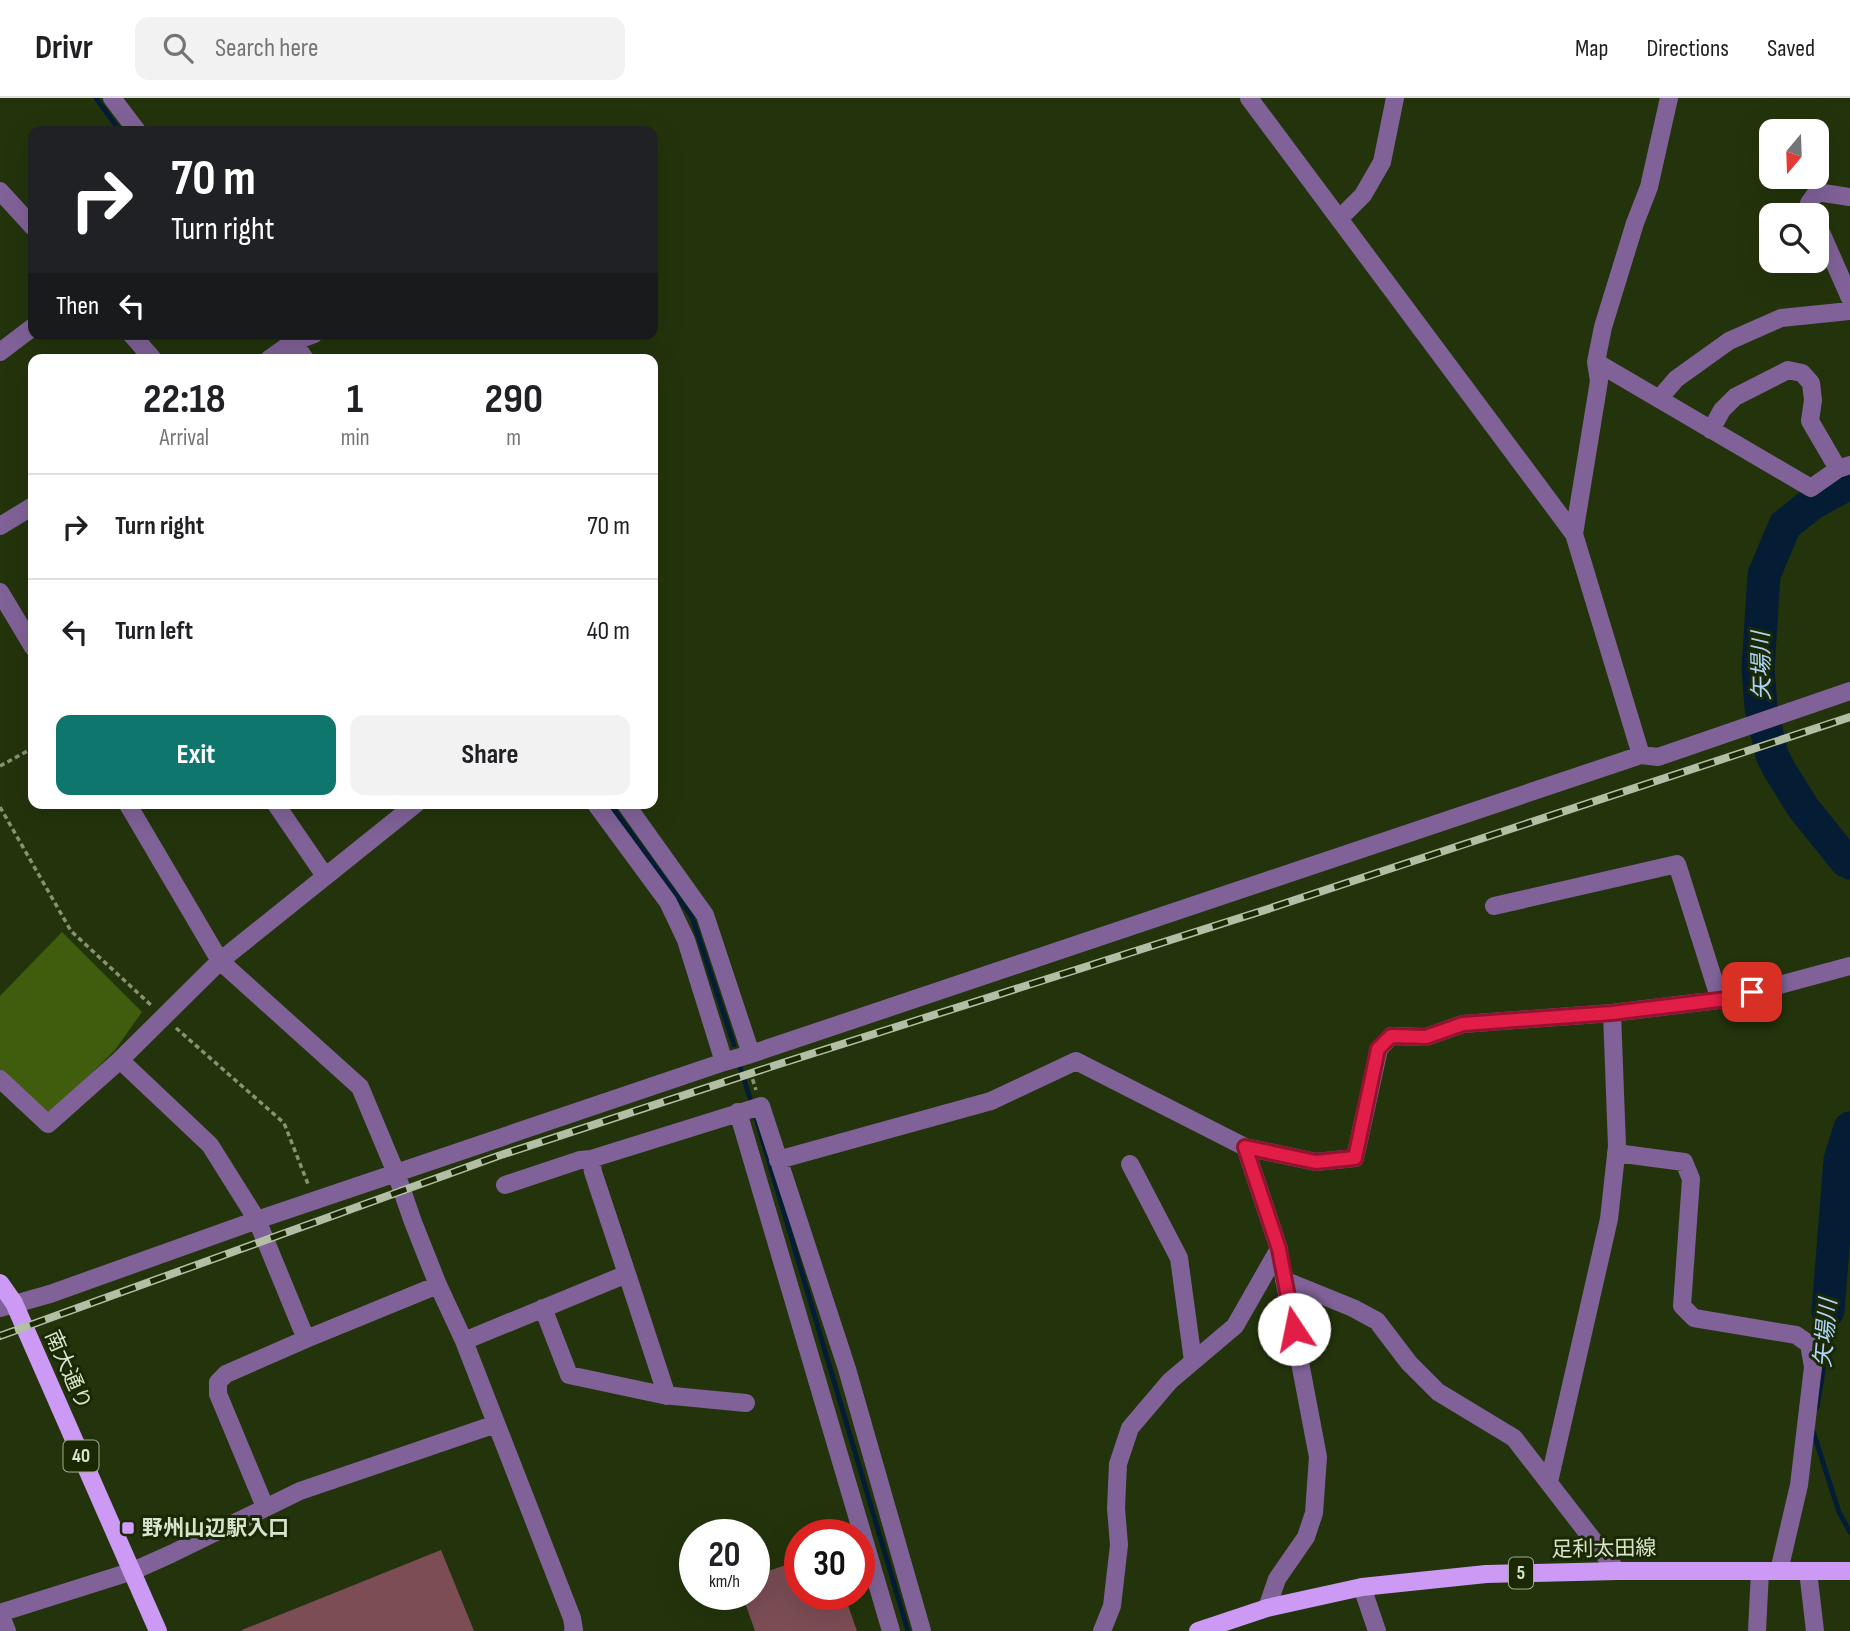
<!DOCTYPE html>
<html lang="en">
<head>
<meta charset="utf-8">
<style>
  :root { --surface:#fff; --page:#f2f2f2; --text:#202124; --muted:#757577; --line:#e0e0e0; --accent:#0f766e }
  body { margin:0; font-family:"Sofia Sans Condensed","Noto Sans JP",sans-serif; background:var(--page); color:var(--text); height:100vh; display:flex; flex-direction:column; font-size:26px; white-space:nowrap }
  * { box-sizing:border-box; margin:0 }
  p { font-size:23px; color:var(--muted) }
  .icon { flex:none; width:38px; height:38px; fill:none; stroke:currentColor; stroke-width:2; stroke-linecap:round; stroke-linejoin:round }
  .map { position:relative; flex:1; overflow:hidden }
  .side { position:absolute; left:28px; top:256px; width:630px; height:455px; display:flex; flex-direction:column; background:var(--surface); border-radius:14px; box-shadow:0 7px 28px #0002 }
  .side>* { flex:none }
  .guide { position:absolute; left:28px; top:28px; width:630px; height:214px; border-radius:14px; box-shadow:0 7px 28px #0002; background:#202124; color:#fff; overflow:hidden }
  .needle { width:46px; rotate:199deg }
  .controls { position:absolute; left:1759px; top:21px; display:grid; gap:14px }
  .controls a { display:grid; place-items:center; width:70px; height:70px; border-radius:14px; background:var(--surface); box-shadow:0 7px 28px #0002; font-size:35px }
  .speed { position:absolute; left:679px; top:1421px; display:flex; gap:14px; font-size:35px; font-weight:700; text-align:center }
  .speed>* { display:grid; place-content:center; width:91px; height:91px; border-radius:50%; background:var(--surface); box-shadow:0 7px 28px #0002; line-height:1 }
  .speed small { font-size:18px; font-weight:400 }
  .speed .limit { border:10px solid #d22; background:#fff; color:#111 }
  .pin { position:absolute; display:grid; place-items:center; width:60px; height:60px; color:#fff; margin:-30px; border-radius:14px; box-shadow:0 4px 10px #0006 }
  .me { position:absolute; width:77px; margin:-38px; rotate:349deg; stroke-linejoin:round; filter:drop-shadow(0 0 5px #0008) }
  .turn { display:flex; align-items:center; gap:24px; height:147px; padding:0 28px; font-size:32px }
  .turn .icon { width:91px; height:91px; stroke-width:2.5 }
  .turn b { display:block; font-size:49px; line-height:60px }
  .then { display:flex; align-items:center; height:66px; padding:0 28px; background:#0003; gap:14px; font-size:26px }
  .eta { display:flex; justify-content:space-evenly; align-items:center; height:119px; text-align:center }
  .eta b { font-size:42px; font-weight:700; line-height:49px }
  .cta { display:flex; gap:14px; margin-top:auto; padding:14px 28px }
  .cta a { flex:1; height:80px; border-radius:14px; background:var(--accent); color:#fff; font-size:28px; font-weight:700; line-height:80px; text-align:center }
  .cta a+a { background:var(--page); color:var(--text) }
  ul { padding:0; list-style:none }
  li { display:flex; align-items:center; gap:21px; height:105px; padding:0 28px; border-top:2px solid var(--line) }
  li div { flex:1 }
  li b { display:block; font-size:26px }
  li em { font-style:normal }
  header { display:flex; align-items:center; gap:42px; box-sizing:border-box; height:98px; padding:0 35px; background:var(--surface); border-bottom:2px solid var(--line) }
  header strong { font-size:33px }
  nav { display:flex; gap:38px; margin-inline-start:auto; font-size:24px }
  .search { width:490px; height:63px; background:var(--page); display:flex; align-items:center; gap:18px; box-sizing:border-box; padding:0 24px; border-radius:14px; color:var(--muted); font-size:26px }
  .map>svg:first-child { display:block }
  .green { fill:#3f5d0c }
  .lines { fill:none; stroke-linecap:round; stroke-linejoin:round }
  .stream { stroke:#041d35; stroke-width:5 }
  .river { stroke:#041d35; stroke-width:33 }
  .building { fill:#7c4d55 }
  .path { stroke:#859374; stroke-width:3.5; stroke-dasharray:5 3.5; stroke-linecap:butt }
  .minor { stroke:#806298; stroke-width:18 }
  .major { stroke:#cc9af4; stroke-width:18 }
  .rail-casing { stroke:#b2bfa5; stroke-width:8 }
  .rail { stroke:#1a2903; stroke-width:5; stroke-dasharray:16; stroke-linecap:butt }
  .route-casing { stroke:#92132f; stroke-width:18 }
  .route { stroke:#e11d48; stroke-width:12 }
  .poi-dot { fill:#d29cfd; stroke:#1a2903; stroke-width:2.5 }
  .labels { text-anchor:middle; dominant-baseline:central; stroke-width:6; stroke-linejoin:round; paint-order:stroke }
  .shield { fill:#1a2903; stroke:#9fac90; stroke-width:2 }
  .shield-label { font-size:19px; font-weight:bold; fill:#d8e4cd }
  .street-label { font-size:21px; fill:#d8e4cd; stroke:#1a2903 }
  .poi-label { font-size:21px; font-weight:bold; fill:#d8e4cd; stroke:#1a2903; text-anchor:start }
  .water-label { font-size:23px; font-style:italic; fill:#afd5fc; stroke:#1a2903 }
</style>
</head>
<body>
<header>
<strong>Drivr</strong>
<div class="search"><svg class="icon" aria-label="search" viewBox="0 0 24 24"><circle cx="10" cy="10" r="6"/><path d="M15 15l6 6"/></svg>Search here</div>
<nav><a>Map</a><a>Directions</a><a>Saved</a></nav>
</header>
<div class="map">
<svg width="1850" height="1533" viewBox="0 0 1850 1533">
  <rect width="100%" height="100%" fill="#23340c"/>
  <!-- green -->
  <path class="green" d="M62,834l80,80 -27,38 -65,64 -50,-42v-76z"/>
  <g class="lines">
    <!-- stream -->
    <path class="stream" d="M96,0l24,33
      M609,705l83,114 42,128
      M740,969l10,31
      M756,1020l152,513
      M1817,1309l6,-36 5,-60
      M1813,1333l26,81 11,20"/>
    <!-- river -->
    <path class="river" d="M1850,385l-37,20 -28,22 -21,50 -6,94 3,38 11,48 7,14 25,40 42,52 4,2
      M1828,1213l12,-151 10,-32"/>
  </g>
  <!-- building -->
  <path class="building" d="M441,1452l33,81h-232v-1z
    M800,1462v34h44l13,37h-102l-13,-37h12v-18z"/>
  <g class="lines">
    <!-- path -->
    <path class="path" d="M0,668l33,-18
      M0,709l71,124 81,75
      M176,930l108,95 24,61
      M750,973l6,19"/>
    <!-- minor -->
    <path class="minor" d="M112,0l25,33
      M1249,0l325,436 67,221
      M0,93l33,36
      M1814,117l-5,-12 8,-11 33,5
      M1340,120l23,-23 19,-33 13,-64
      M1816,123l34,77
      M131,236l22,25
      M288,236l17,25
      M0,254l33,-25
      M269,261l24,-17 21,-8
      M1596,264l215,126 27,-19 12,-4
      M1659,301l17,-20 53,-38 52,-23 69,-7
      M1711,332l11,-20 13,-13 53,-27 14,3 9,10 2,17 -3,21 28,48
      M0,428l33,-20
      M1574,436l25,-153 -3,-19 7,-35 32,-104 14,-36 20,-89
      M0,494l33,55
      M127,705l93,158 -100,99 90,85 47,75 49,119
      M275,705l50,73
      M417,705l-197,158 140,126 36,86 17,49 25,63 26,56 108,277 2,12 -1,1
      M595,705l73,99 18,38 38,122
      M625,705l80,112 46,139
      M1494,808l183,-42 43,136
      M0,981l48,45 72,-64
      M738,1014l153,519
      M1616,1055l68,9 7,17 -9,127 12,12 102,17 13,9 4,23 -14,118 -20,86
      M778,1062l213,-59 85,-40 169,86 71,15 39,-4 24,-109 12,-13 35,1 37,-13 149,-11 115,-14 123,-33
      M1130,1066l49,94 14,103
      M505,1087l75,-25 11,-1
      M627,1176l40,122
      M1284,1182l69,28 24,13 32,42 29,29 76,46 103,133
      M0,1210l50,-14 207,-74 467,-158 27,-8 890,-299 17,2 192,-66
      M543,1210l26,67 94,20 83,8
      M464,1243l163,-67 -34,-102 -2,-13 170,-53 86,263 75,262
      M1549,1384l60,-263 8,-73 -5,-133
      M265,1409l-47,-113v-12l8,-8 80,-35 132,-54
      M1808,1473l7,60
      M1362,1489l15,44
      M1267,1510l10,-29 29,-42 8,-24 4,-56 -35,-184
      M7,1533l-7,-18 133,-42 38,-17 129,-63 196,-67
      M1102,1533l10,-25 7,-61 -3,-37 2,-44 12,-36 40,-47 65,-55 44,-77 -34,-102
      M1757,1533l3,-60"/>
    <!-- major -->
    <path class="major" d="M0,1185l14,20 144,328
      M1198,1533l69,-23 95,-21 124,-13 131,-3h233"/>
    <defs>
      <path id="rail" d="M0,1238l498,-180 275,-90 498,-158 579,-191"/>
    </defs>
    <!-- rail casing -->
    <use href="#rail" class="rail-casing"/>
    <!-- rail -->
    <use href="#rail" class="rail"/>
  </g>
  <g class="lines">
    <defs>
      <path id="route" d="M1294,1231l-15,-80 -34,-102 71,15 39,-4 23,-109 13,-13 35,1 37,-13 149,-11 115,-14 25,-7"/>
    </defs>
    <!-- route casing -->
    <use href="#route" class="route-casing"/>
    <!-- route -->
    <use href="#route" class="route"/>
  </g>
  <!-- markers -->
  <rect class="poi-dot" x="121" y="1423" width="14" height="14" rx="3.5"/>
  <g class="labels">
    <!-- shield labels -->
    <g class="shield">
      <rect x="63.5" y="1342.5" width="35" height="31" rx="5"/>
      <rect x="1509" y="1459.5" width="24" height="31" rx="5"/>
    </g>
    <g class="shield-label">
      <text x="81" y="1358">40</text>
      <text x="1521" y="1475">5</text>
    </g>
    <!-- street labels -->
    <g class="street-label">
      <text transform="translate(68 1272) rotate(66)">南大通り</text>
      <text transform="translate(1604 1451) rotate(-1)">足利太田線</text>
    </g>
    <!-- poi labels -->
    <g class="poi-label">
      <text x="142" y="1430">野州山辺駅入口</text>
    </g>
    <!-- water labels -->
    <g class="water-label">
      <text transform="translate(1762 568) rotate(-91)">矢場川</text>
      <text transform="translate(1826 1235) rotate(-85)">矢場川</text>
    </g>
  </g>
</svg>
<div class="controls">
<a><svg class="needle" viewBox="-14 -14 28 28"><path d="M0-13l5 13h-10z" fill="#e53935"/><path d="M0 13l5-13h-10z" fill="#757577"/></svg></a>
<a><svg class="icon" aria-label="search" viewBox="0 0 24 24"><circle cx="10" cy="10" r="6"/><path d="M15 15l6 6"/></svg></a>
</div>
<div class="speed"><div>20<small>km/h</small></div><div class="limit">30</div></div>
<div class="pin" style="left:1752px;top:894px;background:#d93025"><svg class="icon" aria-label="arrive" viewBox="0 0 24 24"><path d="M6 21V4h12l-3 4 3 4H6"/></svg></div>
<svg class="me" style="left:1294px;top:1231px" viewBox="-20 -20 40 40"><circle r="19" fill="#fff"/><path d="M0-13L10 11 0 6-10 11z" fill="#e11d48"/></svg>
<div class="guide">
<div class="turn"><svg class="icon" aria-label="right" viewBox="0 0 24 24"><path d="M7 20v-9h11M14 6l5 5-5 5"/></svg><div><b>70 m</b>Turn right</div></div>
<div class="then">Then<svg class="icon" aria-label="left" viewBox="0 0 24 24"><path d="M17 20v-9H6M10 6l-5 5 5 5"/></svg></div>
</div>
<section class="side">
<div class="eta">
<div><b>22:18</b><p>Arrival</p></div>
<div><b>1</b><p>min</p></div>
<div><b>290</b><p>m</p></div>
</div>
<ul>
<li><svg class="icon" aria-label="right" viewBox="0 0 24 24"><path d="M7 20v-9h11M14 6l5 5-5 5"/></svg><div><b>Turn right</b></div><em>70 m</em></li>
<li><svg class="icon" aria-label="left" viewBox="0 0 24 24"><path d="M17 20v-9H6M10 6l-5 5 5 5"/></svg><div><b>Turn left</b></div><em>40 m</em></li>
</ul>
<div class="cta"><a>Exit</a><a>Share</a></div>
</section>
</div>
</body>
</html>
